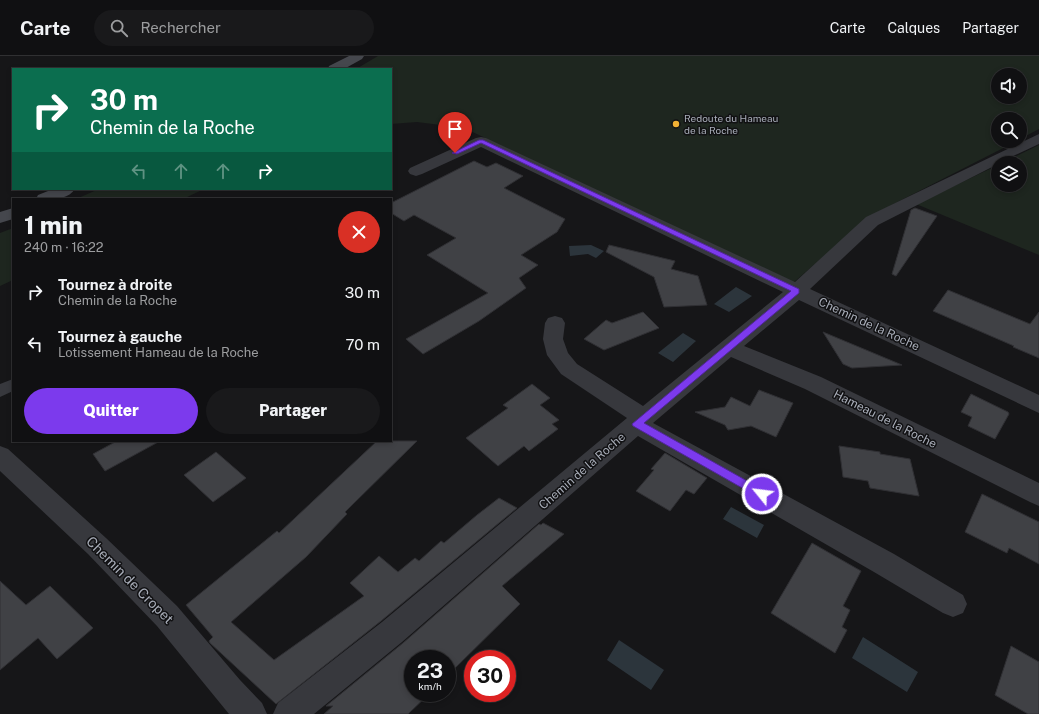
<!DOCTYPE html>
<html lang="fr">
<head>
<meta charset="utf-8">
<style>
  :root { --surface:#101012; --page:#19191b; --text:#f1f3f6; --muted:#9c9d9f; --line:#303032; --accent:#7c3aed }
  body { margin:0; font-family:"Public Sans",sans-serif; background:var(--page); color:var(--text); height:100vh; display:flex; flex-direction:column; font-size:15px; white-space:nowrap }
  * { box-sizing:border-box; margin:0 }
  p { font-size:13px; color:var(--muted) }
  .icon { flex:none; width:22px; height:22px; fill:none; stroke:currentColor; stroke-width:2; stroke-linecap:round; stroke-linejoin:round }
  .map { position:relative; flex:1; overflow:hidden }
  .side { position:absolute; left:12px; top:142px; width:380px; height:244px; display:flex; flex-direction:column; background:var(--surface); border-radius:0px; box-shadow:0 2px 6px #0003,0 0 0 1px var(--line) }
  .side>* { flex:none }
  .banner { position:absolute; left:12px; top:12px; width:380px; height:122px; border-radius:0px; box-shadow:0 2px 6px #0003,0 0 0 1px var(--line); background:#0b6e4f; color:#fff; overflow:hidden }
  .tools { position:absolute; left:991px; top:12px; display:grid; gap:8px }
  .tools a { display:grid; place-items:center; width:36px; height:36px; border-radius:50%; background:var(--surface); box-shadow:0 2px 6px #0003,0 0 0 1px var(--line); font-size:20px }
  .speed { position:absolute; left:404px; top:594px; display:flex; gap:8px; font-size:20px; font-weight:700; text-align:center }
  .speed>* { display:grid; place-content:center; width:52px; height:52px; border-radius:50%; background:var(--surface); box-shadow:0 2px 6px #0003,0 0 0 1px var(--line); line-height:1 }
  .speed small { font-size:10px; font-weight:400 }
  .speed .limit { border:6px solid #d22; background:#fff; color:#111 }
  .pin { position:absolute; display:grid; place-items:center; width:34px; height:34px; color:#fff; margin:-41px -17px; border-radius:50% 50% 50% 0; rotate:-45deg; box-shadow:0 0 4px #0007 }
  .pin .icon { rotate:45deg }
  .me { position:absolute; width:44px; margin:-22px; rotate:299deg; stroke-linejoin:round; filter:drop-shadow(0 0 3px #0008) }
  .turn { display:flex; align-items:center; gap:14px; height:84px; padding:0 12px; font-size:18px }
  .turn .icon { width:52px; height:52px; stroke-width:2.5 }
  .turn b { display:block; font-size:28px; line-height:34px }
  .lanes { display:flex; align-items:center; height:38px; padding:0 12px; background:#0003; justify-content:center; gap:20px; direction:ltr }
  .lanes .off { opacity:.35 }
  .round { display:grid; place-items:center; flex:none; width:42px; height:42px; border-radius:21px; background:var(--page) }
  .overview { display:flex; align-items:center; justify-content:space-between; height:68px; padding:0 12px }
  h1 { font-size:24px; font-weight:800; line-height:30px }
  .action { display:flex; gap:8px; margin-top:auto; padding:8px 12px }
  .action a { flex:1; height:46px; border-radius:24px; background:var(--accent); color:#fff; font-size:16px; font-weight:800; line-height:46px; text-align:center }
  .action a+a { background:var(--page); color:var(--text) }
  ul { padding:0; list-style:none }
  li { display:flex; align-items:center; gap:12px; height:52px; padding:0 12px }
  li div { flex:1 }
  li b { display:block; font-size:15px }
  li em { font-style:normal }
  header { display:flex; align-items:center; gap:24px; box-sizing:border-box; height:56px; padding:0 20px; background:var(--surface); border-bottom:1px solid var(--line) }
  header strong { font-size:19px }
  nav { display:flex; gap:22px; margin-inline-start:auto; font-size:14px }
  .search { width:280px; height:36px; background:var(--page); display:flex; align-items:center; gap:10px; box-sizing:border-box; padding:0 14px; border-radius:22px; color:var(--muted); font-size:15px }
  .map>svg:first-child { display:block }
  .green { fill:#1e261f; fill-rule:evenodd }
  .water { fill:#2c353c }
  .building { fill:#404145; stroke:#303034 }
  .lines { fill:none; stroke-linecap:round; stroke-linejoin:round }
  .lane { fill:#37383d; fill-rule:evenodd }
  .street { fill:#37383d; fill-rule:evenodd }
  .secondary { fill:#45474d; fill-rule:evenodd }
  .route { fill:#7c3aed; stroke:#51269a }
  .poi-dot { fill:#f2b134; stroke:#111113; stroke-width:1.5 }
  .labels { text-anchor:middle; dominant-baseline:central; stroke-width:3; stroke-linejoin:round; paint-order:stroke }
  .far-poi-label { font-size:10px; fill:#a8adb8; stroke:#111113; text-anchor:start }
  .street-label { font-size:12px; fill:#a8adb8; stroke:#111113 }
  .near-street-label { font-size:14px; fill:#a8adb8; stroke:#111113 }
</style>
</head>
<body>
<header>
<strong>Carte</strong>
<div class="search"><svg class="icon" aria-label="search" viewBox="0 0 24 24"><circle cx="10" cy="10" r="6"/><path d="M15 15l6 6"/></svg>Rechercher</div>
<nav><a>Carte</a><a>Calques</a><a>Partager</a></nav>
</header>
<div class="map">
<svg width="1039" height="658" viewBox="0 0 1039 658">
  <rect width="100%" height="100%" fill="#161618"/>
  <!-- green -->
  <path class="green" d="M378,0h661v73l-19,10v-20h-22v22h19l-145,74 -78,67 -330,-154 -47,-6 -26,2v-55h-35zM998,19h22v22h-22z
    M1039,89v110l-123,-51 82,-39v20h22v-22h-18z
    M99,133h105l-21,10h-107z
    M13,172v52l-13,6v-53z"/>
  <!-- water -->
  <path class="water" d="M591,189l13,6 -8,7 -8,-4 -18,2 -1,-10z
    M736,231l16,9 -23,16 -15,-8z
    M683,277l13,8 -23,21 -15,-9z
    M731,451l33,18 -7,13 -34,-19z
    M863,581l55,35 -11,20 -55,-34z
    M619,584l45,30 -13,20 -44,-30z"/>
  <!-- building -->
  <path class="building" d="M474,105l13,6 9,-4 27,13 -19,12 61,31 -8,13 -36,23 17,10 -19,13 7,10 -47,33 -56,33 -17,-15 82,-46 -61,-38 29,-17 -42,-23 -10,6 -13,-8v-10z
    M915,152l22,8 -41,60 -4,-2 19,-64z
    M609,189l66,16 -4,8 27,7 9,29 -43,2 -10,-30 -48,-25z
    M948,234l82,34 9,-12v46l-26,-11 1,-1 -81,-35z
    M643,256l16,16 -55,22 -20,-11 22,-19 6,3z
    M823,276l79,33 -50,3 -9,-4z
    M532,328l18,14 -10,7 19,15 -7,4 6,5 -29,22 -5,-5 -26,20 -32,-28 42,-30 -5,-3z
    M759,334l34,13 -17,34 -25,-11 -23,4 -3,-5 -30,-13 30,-5 6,-10 19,9z
    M971,338l37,18 1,2 -14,25 -27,-13 4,-9 -11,-5z
    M117,385h43l-55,30 -12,-17z
    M377,385h40l-72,71 2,2 -41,43 -75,65 43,38 90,-64 -14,-13 29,-27 19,16 17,-14 4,3 22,-20 3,2 33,-28 22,-17 18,10 -136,113 -105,83 -66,-61 -1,-2 4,-4 -27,-32 91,-74 2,2z
    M839,390l41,6v2l30,5 9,37 -49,-8 -2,-7 -25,-4z
    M216,396l30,26 -33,24 -29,-27z
    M665,397l42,25 -13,16 -8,-4 -16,21 -34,-20 18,-21 -3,-1z
    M982,438l57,28v42l-30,-16 -2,5 -42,-21z
    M543,467l21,11 -62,52 18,18 -73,72v-17h-34v34h17l-22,21h-84l9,-8h-7l77,-63 136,-119 2,1z
    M812,487l49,28 -18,35 7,4 -8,17 5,3 -12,23 -64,-40z
    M0,525l26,24 24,-19 43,42 -36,31 -19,-21 -38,32z
    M1011,590l28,16v52h-11l-33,-19z"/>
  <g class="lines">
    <!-- lane -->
    <path class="lane" d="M13,323v12l-13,6v-13z"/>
    <!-- street -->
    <path class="street" d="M1039,78v10l-41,19v1l-120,61 -68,64 229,106v18l-240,-113 -55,46 77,31 218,106v23l-9,-4 -225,-113 -74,-32 -78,66 241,131 69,41 4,9 -4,9 -10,4 -10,-4 -69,-41 -236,-136 -236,206 -88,72h-41l5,-11 104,-81 245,-204 -66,-44 -14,-19 -4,-16 2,-16 3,-5 7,-2 7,2 3,5 -2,16 5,14 9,11 66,42 140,-114 -302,-145 -59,27 -6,2 -6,-2 -2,-3 2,-3 66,-30 5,-1 5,1 309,144 71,-65z
      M0,390l8,3 98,89 71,68 63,74 22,23 5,11h-38l-72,-88 -69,-72 -88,-83z"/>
    <!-- secondary -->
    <path class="secondary" d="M349,0h15l-2,3 -18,10h-16l1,-3z
      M53,133h22c-8,12 -26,10 -39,10l2,-4z
      M13,152v11l-13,4v-11z"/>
  </g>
  <!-- route -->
  <path class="route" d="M479,84h4l316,149v4l-155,130 121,68 2,3 -2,3 -3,1 -4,-1 -125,-71 -1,-2 159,-133 -310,-148 -24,11 -5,-1z"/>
  <!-- markers -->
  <circle class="poi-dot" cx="676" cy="68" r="4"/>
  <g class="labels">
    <!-- far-poi labels -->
    <g class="far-poi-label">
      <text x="684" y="62">Redoute du Hameau<tspan x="684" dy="12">de la Roche</tspan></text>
    </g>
    <!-- street labels -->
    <g class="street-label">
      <text transform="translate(869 268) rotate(25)">Chemin de la Roche</text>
      <text transform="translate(885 363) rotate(27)">Hameau de la Roche</text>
      <text transform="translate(582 415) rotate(-41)">Chemin de la Roche</text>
    </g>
    <!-- near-street labels -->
    <g class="near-street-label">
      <text transform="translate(130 524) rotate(45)">Chemin de Cropet</text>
    </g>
  </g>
</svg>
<div class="tools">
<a><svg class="icon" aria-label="sound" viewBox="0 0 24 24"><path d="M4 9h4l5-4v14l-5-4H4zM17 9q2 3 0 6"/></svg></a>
<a><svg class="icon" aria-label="search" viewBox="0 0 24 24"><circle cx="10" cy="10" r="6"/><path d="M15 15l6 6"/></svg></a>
<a><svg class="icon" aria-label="layers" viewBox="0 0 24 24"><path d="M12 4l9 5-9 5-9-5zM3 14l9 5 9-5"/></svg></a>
</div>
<div class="speed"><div>23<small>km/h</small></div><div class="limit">30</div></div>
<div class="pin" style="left:455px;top:97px;background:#d93025"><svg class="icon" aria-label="arrive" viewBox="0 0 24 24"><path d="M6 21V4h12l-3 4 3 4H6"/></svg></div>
<svg class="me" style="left:762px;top:438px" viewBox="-20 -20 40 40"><circle r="17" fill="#7c3aed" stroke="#fff" stroke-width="3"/><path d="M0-11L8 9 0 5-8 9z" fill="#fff"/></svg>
<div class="banner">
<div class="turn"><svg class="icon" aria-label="right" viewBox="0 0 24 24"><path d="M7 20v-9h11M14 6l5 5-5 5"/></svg><div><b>30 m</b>Chemin de la Roche</div></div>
<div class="lanes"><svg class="icon off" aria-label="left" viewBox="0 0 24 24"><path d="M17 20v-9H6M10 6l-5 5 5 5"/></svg><svg class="icon off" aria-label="ahead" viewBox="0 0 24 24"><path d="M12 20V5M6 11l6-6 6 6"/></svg><svg class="icon off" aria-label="ahead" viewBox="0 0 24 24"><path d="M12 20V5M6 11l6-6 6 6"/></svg><svg class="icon" aria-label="right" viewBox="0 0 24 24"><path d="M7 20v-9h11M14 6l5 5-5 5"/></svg></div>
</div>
<section class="side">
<div class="overview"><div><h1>1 min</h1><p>240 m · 16:22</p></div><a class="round" style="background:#d93025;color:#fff"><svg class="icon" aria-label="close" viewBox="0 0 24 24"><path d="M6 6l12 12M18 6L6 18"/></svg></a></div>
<ul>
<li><svg class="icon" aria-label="right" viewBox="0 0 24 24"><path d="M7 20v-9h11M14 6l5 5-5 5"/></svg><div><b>Tournez à droite</b><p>Chemin de la Roche</p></div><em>30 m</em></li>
<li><svg class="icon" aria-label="left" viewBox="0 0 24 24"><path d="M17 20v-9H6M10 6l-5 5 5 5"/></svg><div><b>Tournez à gauche</b><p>Lotissement Hameau de la Roche</p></div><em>70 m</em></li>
</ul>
<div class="action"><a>Quitter</a><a>Partager</a></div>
</section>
</div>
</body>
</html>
